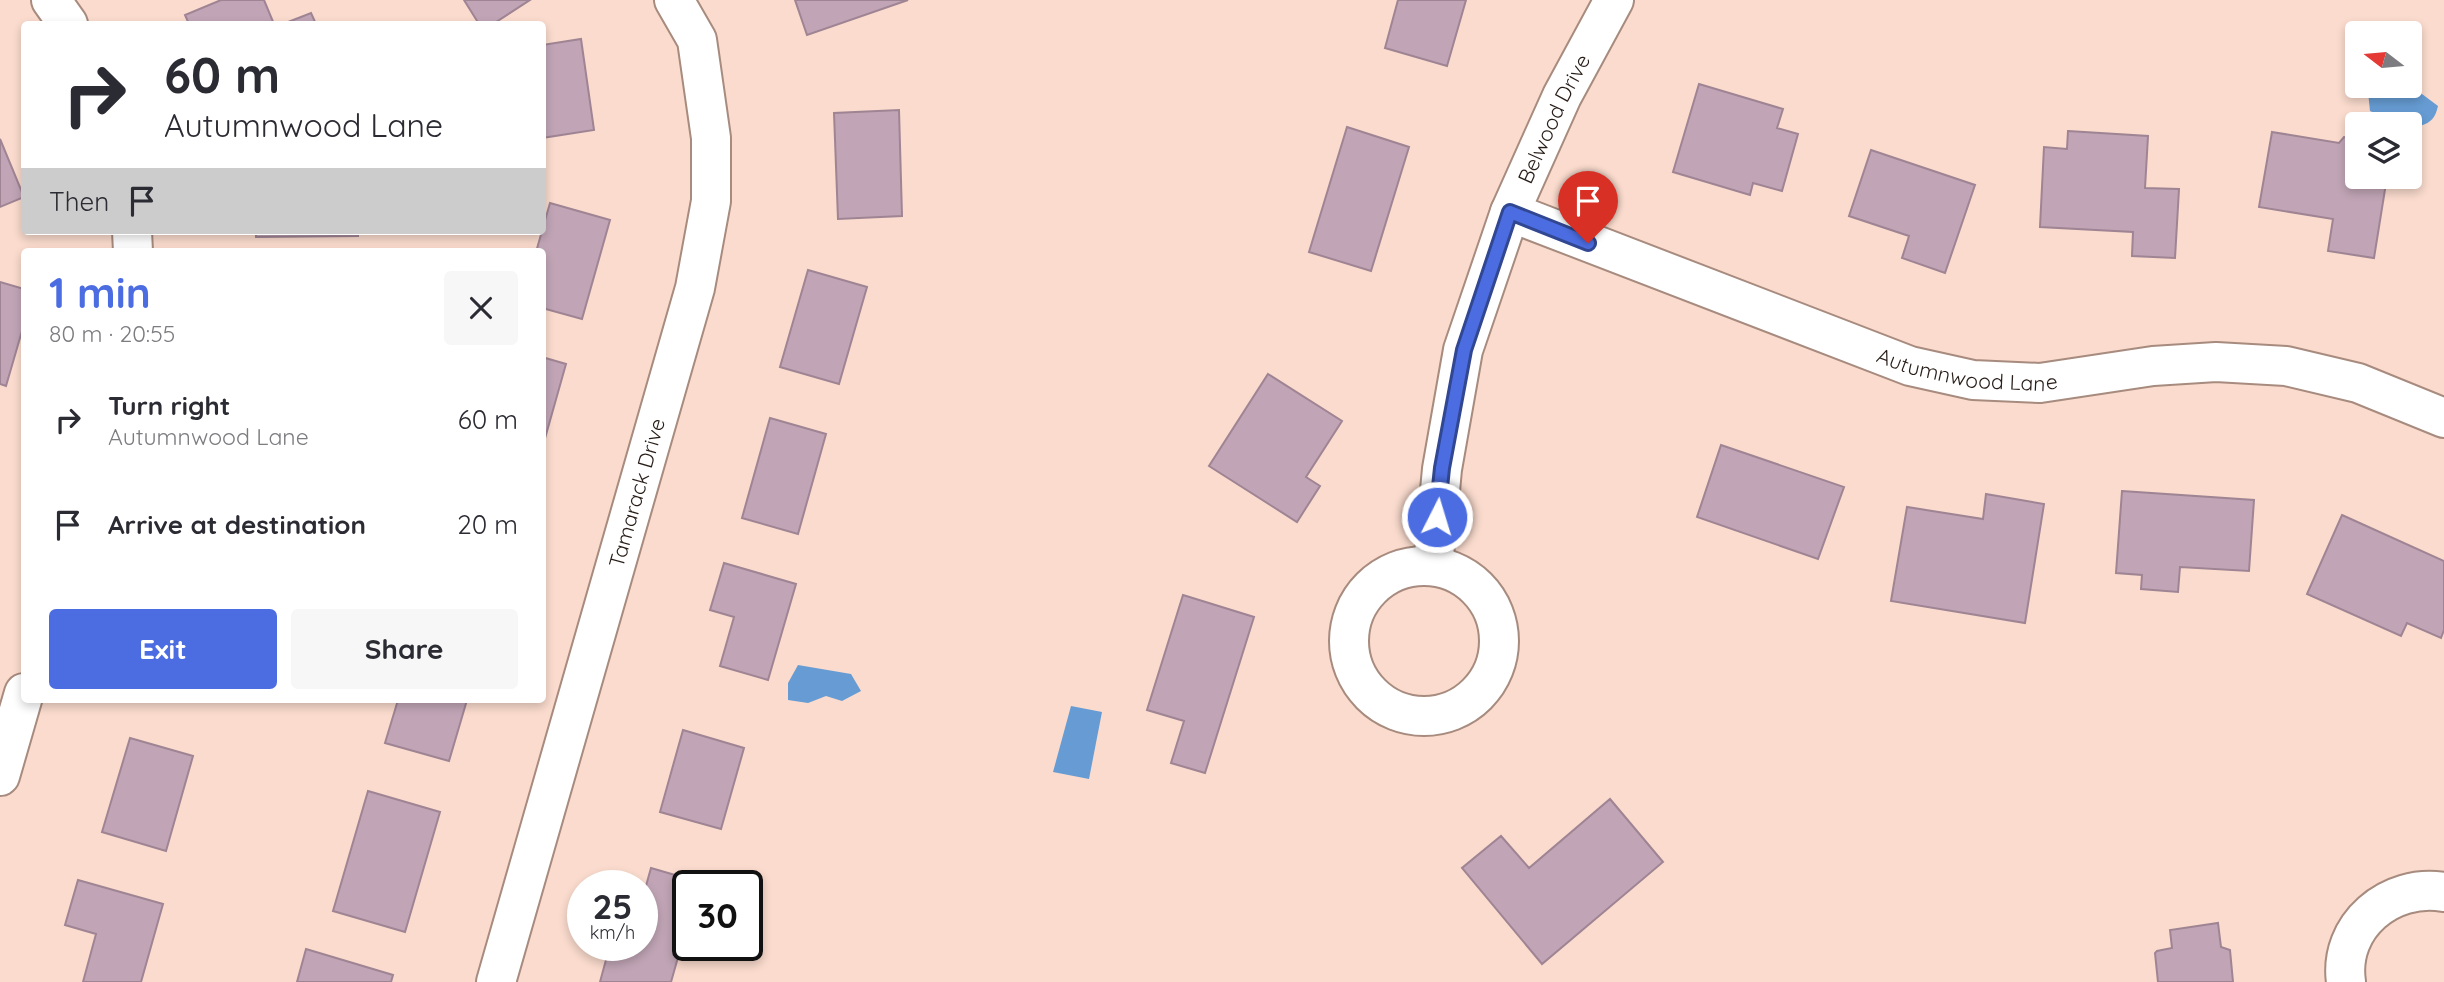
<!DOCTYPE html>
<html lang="en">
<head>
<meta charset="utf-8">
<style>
  :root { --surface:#fff; --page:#f7f7f7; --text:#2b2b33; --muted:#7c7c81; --accent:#4c6de1 }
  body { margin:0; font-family:Quicksand,sans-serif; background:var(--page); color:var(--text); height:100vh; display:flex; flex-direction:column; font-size:26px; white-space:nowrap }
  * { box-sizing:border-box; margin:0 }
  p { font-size:23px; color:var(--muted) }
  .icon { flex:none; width:38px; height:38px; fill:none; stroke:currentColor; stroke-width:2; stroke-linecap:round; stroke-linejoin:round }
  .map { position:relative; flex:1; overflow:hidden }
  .panel { position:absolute; left:21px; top:248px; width:525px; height:455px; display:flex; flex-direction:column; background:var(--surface); border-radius:7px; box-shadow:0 4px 10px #0003 }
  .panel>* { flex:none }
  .hud { position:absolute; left:21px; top:21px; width:525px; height:214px; border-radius:7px; box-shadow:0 4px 10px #0003; background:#fff; color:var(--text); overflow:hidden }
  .needle { width:46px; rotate:286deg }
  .tools { position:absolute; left:2345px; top:21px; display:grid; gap:14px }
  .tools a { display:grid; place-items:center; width:77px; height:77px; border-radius:7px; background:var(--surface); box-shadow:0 4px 10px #0003; font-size:35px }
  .speed { position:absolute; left:567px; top:870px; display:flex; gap:14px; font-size:35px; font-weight:700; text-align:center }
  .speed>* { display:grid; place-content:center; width:91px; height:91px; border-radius:50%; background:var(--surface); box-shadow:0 4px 10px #0003; line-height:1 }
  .speed small { font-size:18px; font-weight:400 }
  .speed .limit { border:4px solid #111; border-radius:10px; background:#fff; color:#111 }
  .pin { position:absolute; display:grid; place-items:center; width:60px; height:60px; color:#fff; margin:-72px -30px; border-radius:50% 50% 50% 0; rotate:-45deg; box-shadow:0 0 7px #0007 }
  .pin .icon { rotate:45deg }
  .me { position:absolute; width:77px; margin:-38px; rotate:5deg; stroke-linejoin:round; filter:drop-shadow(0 0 5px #0008) }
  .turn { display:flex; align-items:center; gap:24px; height:147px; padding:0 28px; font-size:32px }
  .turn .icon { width:91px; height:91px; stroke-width:2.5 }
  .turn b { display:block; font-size:49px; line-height:60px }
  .then { display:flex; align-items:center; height:66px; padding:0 28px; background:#0003; gap:14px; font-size:26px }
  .round { display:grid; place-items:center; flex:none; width:74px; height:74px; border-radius:7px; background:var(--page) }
  .headline { display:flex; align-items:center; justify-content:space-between; height:119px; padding:0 28px }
  h1 { font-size:42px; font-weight:700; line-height:52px; color:var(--accent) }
  .button { display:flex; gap:14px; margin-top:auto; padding:14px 28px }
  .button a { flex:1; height:80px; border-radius:7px; background:var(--accent); color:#fff; font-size:28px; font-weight:700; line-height:80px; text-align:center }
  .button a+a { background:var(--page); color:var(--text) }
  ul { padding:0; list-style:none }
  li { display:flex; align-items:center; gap:21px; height:105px; padding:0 28px }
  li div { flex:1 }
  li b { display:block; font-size:26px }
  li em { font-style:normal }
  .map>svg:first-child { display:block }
  .water { fill:#669cd3 }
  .building { fill:#c1a5b6; stroke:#9f8494; stroke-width:2 }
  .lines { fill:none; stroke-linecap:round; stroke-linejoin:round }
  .minor-casing { stroke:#a78b7e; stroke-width:42 }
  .minor { stroke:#fff; stroke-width:38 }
  .route-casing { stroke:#314792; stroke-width:18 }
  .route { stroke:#4c6de1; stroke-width:12 }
  .labels { text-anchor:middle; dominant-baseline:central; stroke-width:5; stroke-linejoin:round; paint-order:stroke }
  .street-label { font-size:21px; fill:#281d18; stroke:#feebe3 }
</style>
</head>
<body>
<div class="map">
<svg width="2444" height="982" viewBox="0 0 2444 982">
  <rect width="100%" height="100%" fill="#fadbcd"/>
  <!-- water -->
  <path class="water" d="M2410,85l28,21c-3,12 -6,16 -18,20l-22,-10 -12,2 -16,-7 -2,-19 6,-6z
    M798,665l53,9 10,17 -19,10 -16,-5 -18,7 -20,-3v-17z
    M1071,706l31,6 -13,67 -36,-7z"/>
  <!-- building -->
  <path class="building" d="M221,0h43l10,24h-85l-4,-9z
    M464,0h66l-37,24h-14z
    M795,0h113l-101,35z
    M1398,0h68l-19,66 -62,-18z
    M311,13l5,11h-33z
    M581,39l13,91 -52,8v-93z
    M1699,84l84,25 -6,19 21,6 -16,57 -29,-8 -3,12 -77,-23z
    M899,110l3,106 -64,3 -4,-106z
    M1347,127l62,20 -38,124 -62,-19z
    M2068,131l80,5 -3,52 34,1 -4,69 -43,-2 1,-24 -93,-5 4,-80 23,2z
    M2272,132l67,11 5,-6 13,2v38h30l-13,81 -46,-7 5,-32 -74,-12z
    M0,139l24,58 -24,10z
    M1871,150l104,35 -30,88 -43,-15 7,-22 -60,-20z
    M550,203l60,17 -28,99 -40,-11v-56h-6z
    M256,231h102v5l-102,1z
    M808,270l59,17 -28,97 -59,-17z
    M0,282l24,7v35l-18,62 -6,-2z
    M542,357l24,7 -24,85z
    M1268,374l74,47 -36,56 14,9 -23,36 -88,-56z
    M770,418l56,16 -28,100 -56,-16z
    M1721,445l123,42 -26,72 -121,-42z
    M2122,491l132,9 -5,71 -69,-4 -2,25 -37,-3 1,-14 -26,-2z
    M1986,494l58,10 -19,119 -134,-22 16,-94 76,12z
    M2342,515l102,46v69l-3,8 -34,-15 -6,13 -94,-42z
    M724,563l72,21 -28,96 -48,-14 14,-49 -24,-7z
    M1183,595l71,22 -49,156 -34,-10 13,-42 -37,-11z
    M398,700h69l-18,61 -64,-18z
    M683,730l61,18 -23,81 -61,-17z
    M130,738l63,18 -27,95 -64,-19z
    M368,791l72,21 -35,120 -72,-21z
    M1610,799l53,63 -121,102 -80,-96 39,-32 28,32z
    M651,868l48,14 -1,4h-10v36l-17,60h-71l10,-37h32v-45z
    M78,880l85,24 -22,78h-58l13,-48 -31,-9z
    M2218,923l3,24 9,3 3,32h-75l-3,-29 2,-2 15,-3 -2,-18z
    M306,949l87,26 -2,7h-94z"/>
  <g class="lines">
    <defs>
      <g id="minor">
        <path d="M51,0l17,24"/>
        <path id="s1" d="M1510,212l400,154 63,14 67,3 113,-17 63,-4 70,4 72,17 86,35"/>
        <path d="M132,231l1,21"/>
        <path id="s2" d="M1433,566l9,-97 21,-119 47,-138 52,-116 52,-96"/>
        <circle cx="1424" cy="641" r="75"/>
        <path d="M0,776l24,-83"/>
        <path id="s3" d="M496,982l199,-694 16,-87v-63l-14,-98 -23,-40"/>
        <path d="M2346,982c-8,-56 44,-99 98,-90"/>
      </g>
    </defs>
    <!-- minor casing -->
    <use href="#minor" class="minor-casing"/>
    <!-- minor -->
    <use href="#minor" class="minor"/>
  </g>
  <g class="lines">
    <defs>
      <path id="route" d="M1437,517l5,-49 22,-118 46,-138 78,31"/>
    </defs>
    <!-- route casing -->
    <use href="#route" class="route-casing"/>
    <!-- route -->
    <use href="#route" class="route"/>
  </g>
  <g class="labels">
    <!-- street labels -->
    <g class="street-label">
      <text stroke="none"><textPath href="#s2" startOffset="467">Belwood Drive</textPath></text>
      <text stroke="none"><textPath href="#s1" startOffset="486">Autumnwood Lane</textPath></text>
      <text stroke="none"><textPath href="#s3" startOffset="509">Tamarack Drive</textPath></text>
    </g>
  </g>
</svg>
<div class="tools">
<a><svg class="needle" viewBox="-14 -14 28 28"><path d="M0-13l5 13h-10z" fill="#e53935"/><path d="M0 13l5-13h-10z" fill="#7c7c81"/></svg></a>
<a><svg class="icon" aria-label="layers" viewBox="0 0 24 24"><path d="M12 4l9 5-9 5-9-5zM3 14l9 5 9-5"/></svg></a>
</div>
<div class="speed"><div>25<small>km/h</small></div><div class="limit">30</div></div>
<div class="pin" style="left:1588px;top:243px;background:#d93025"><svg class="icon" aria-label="arrive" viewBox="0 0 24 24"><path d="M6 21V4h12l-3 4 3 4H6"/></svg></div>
<svg class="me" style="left:1437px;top:517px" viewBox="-20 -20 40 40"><circle r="17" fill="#4c6de1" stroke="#fff" stroke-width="3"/><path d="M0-11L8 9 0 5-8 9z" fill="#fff"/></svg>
<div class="hud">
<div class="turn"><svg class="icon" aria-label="right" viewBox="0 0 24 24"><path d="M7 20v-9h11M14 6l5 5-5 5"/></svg><div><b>60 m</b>Autumnwood Lane</div></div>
<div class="then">Then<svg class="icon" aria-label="arrive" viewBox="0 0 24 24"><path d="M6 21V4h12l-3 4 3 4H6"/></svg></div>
</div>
<section class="panel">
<div class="headline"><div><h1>1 min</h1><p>80 m · 20:55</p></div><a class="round"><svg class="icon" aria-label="close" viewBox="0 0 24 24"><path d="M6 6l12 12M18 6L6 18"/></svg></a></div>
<ul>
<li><svg class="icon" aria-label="right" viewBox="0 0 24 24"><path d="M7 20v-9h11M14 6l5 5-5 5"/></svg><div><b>Turn right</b><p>Autumnwood Lane</p></div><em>60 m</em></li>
<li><svg class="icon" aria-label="arrive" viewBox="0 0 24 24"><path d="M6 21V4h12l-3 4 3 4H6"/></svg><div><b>Arrive at destination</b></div><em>20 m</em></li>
</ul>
<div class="button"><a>Exit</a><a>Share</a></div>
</section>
</div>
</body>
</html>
